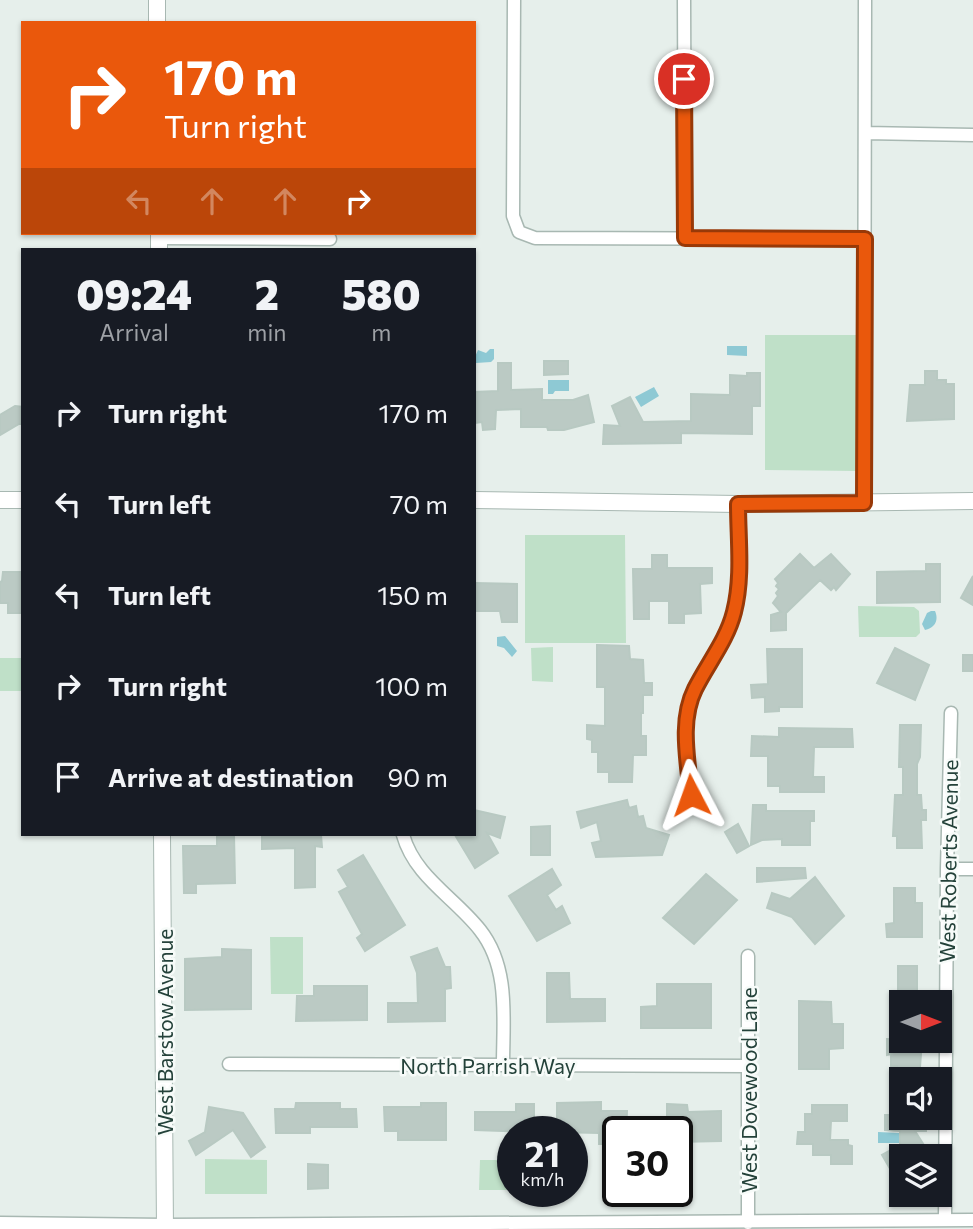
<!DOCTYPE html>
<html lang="en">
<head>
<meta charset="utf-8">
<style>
  :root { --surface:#171b24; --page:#20242c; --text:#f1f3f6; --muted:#9ea1a6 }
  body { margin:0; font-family:Commissioner,sans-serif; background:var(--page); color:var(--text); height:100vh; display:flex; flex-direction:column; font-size:26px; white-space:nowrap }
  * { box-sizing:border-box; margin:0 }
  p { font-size:23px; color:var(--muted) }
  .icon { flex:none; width:38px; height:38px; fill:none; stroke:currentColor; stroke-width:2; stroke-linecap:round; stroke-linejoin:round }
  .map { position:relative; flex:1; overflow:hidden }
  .side { position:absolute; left:21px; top:248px; width:455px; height:588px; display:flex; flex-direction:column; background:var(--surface); border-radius:0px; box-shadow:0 2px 5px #0004 }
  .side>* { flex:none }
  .banner { position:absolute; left:21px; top:21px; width:455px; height:214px; border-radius:0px; box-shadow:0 2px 5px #0004; background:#ea580c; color:#fff; overflow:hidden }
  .needle { width:46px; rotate:90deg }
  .fabs { position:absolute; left:889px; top:990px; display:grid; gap:14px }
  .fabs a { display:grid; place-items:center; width:63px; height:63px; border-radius:0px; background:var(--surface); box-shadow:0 2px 5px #0004; font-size:35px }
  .speed { position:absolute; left:497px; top:1116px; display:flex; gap:14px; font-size:35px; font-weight:700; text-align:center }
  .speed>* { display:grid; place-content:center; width:91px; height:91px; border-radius:50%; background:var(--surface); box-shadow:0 2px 5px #0004; line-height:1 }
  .speed small { font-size:18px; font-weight:400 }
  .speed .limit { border:4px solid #111; border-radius:10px; background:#fff; color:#111 }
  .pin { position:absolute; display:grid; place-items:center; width:60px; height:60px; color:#fff; margin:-30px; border:4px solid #fff; border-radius:50%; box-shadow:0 2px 7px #0007 }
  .me { position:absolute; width:77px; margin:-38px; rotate:356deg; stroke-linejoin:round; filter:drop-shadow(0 0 5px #0008) }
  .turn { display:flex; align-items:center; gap:24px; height:147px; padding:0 28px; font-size:32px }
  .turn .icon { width:91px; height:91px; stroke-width:2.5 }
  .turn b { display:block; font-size:49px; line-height:60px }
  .lanes { display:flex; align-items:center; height:66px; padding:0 28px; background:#0003; justify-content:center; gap:35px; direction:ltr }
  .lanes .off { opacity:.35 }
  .eta { display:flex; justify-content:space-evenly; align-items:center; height:119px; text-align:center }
  .eta b { font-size:42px; font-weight:800; line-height:49px }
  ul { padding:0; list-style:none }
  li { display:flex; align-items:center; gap:21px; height:91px; padding:0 28px }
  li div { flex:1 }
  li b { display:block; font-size:26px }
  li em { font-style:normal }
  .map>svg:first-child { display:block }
  .green { fill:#bfe0c8 }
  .water { fill:#8ec9d4 }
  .building { fill:#bbcac4; stroke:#b8c9c2; stroke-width:2 }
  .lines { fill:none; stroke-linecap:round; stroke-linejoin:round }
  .minor-casing { stroke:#a8b8b2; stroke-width:15 }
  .tertiary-casing { stroke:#a8b8b2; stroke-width:18 }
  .minor { stroke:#fff; stroke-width:12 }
  .tertiary { stroke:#fff; stroke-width:16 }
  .route-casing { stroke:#983908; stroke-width:18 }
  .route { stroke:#ea580c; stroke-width:12 }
  .labels { text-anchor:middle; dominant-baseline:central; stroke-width:5; stroke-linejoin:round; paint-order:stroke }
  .street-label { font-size:21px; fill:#24423a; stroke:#f7fbf9 }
</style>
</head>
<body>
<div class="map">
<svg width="973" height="1229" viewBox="0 0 973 1229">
  <rect width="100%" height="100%" fill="#e6efeb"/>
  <!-- green -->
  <path class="green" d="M765,335h91l1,136 -92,-1z
    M525,535h100l1,108h-101z
    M858,606l56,1 5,4 1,22 -4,4h-57z
    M553,647v35l-21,-1 -1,-33z
    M0,658h23v33h-23z
    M270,937h33v57h-32z
    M205,1159l62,1v34h-62z
    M480,1160h33v30h-34z"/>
  <!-- water -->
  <path class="water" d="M727,346h20v10l-20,-1z
    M490,349h4v10l-3,3 -15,1 -2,-4 4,-9 8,3z
    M548,380h21v11h-14l-2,3h-5z
    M654,387l5,9 -18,11 -6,-10z
    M931,611h4c4,9 0,17 -10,19l-3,-6 5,-11z
    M505,636l12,15 -5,6 -8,-9 -7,-2v-9z
    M878,1132l21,1v10h-21z"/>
  <!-- building -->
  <path class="building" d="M544,361h24v13l-24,1z
    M498,363h13v27l31,-1v11h31l15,-5 6,27 -30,8h-16l-1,-3h-26v-18l-25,1 -1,19 -12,1 -1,-8 -8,1v-31l24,-1z
    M925,371h12v9h9v4h8v35l-47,2 3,-36h15z
    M747,373h13v33h-8v28l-71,-1v10l-78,1 1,-19 16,1 -8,-20 18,-9 13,25 48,-1v-27l39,1v-20l17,1z
    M15,406l8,1v17h-4l-19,11v-20z
    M800,554l14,14 17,-14 19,20 -14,16 -2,-3 -3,3 -11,-10 -34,33v17l-15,1v-16l10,-3 -8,-9 5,-7 -2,-3 3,-4 -3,-3 2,-3 -3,-4z
    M652,555h15v13h45v15l-12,1 1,29 -17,1v9h-15v-22h-20v18h-15l-1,-50h19z
    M926,564h14v38l-63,1v-31l49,-1z
    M3,572h18l2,38 -2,3h-13v-10h-8v-21l2,-1z
    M973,576v29l-12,-7z
    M474,583l43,1v38h-15l-2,-11h-26z
    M597,645l32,1 1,13 13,1 1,23h8v12h-9v18h-2v23h5v19h-13l-1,27h-23v-10h-11v-20h-6v-12l-5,-1v-14l18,1v-39h-8z
    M895,648l34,17 -14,35 -38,-17z
    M767,649h35v58h-23v4l-14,1v-15l-13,1 -1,-13 17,-1z
    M963,655h10v16h-10z
    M900,725h21l-1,32 -3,7v31h4l1,15h4v10h-5l1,28h-25v-12h-4l2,-41h8v-28h-4z
    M779,728l73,1 1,18h-39l-1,30h11v15h-44v-6h-12v-30h-17l1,-20 27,1z
    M627,800l2,8 7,-2 2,11 5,-1 3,12 23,7 -7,20 -66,2 -4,-14 9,-2 -4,-19 -16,6 -4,-16z
    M753,805h13v6h48v10h-4v24h-28v-6l-20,1 -11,5z
    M474,810l31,7 -5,21 -13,-5 11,20 -23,15 -20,-33h19z
    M738,824l11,22 -12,7 -12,-21z
    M550,826v29h-19v-28z
    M217,835h17l1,48 -39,1v9h-12l-1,-47h34z
    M262,835h59l1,12 -7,-1v41l-20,1v-40l-33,1z
    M363,855l42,70 -40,26 -8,-13 5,-4 -23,-42 9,-5 -10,-17z
    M757,868h48l1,10 -49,4z
    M552,869l9,16 -14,10 9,15 6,-4 8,17 -33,18 -28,-45z
    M706,874l31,26 -43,44 -31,-26z
    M815,877l29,39 -29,28 -23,-27 -25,-9 5,-15 18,6z
    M894,888h21v15h7v34h-35l-1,-13 8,-1z
    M437,948l8,19h5l1,21 -6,1v32l-57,1v-19h30l-1,-30 -6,-16z
    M222,949l29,1v59l-66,1v-51l37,-2z
    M898,966h19v37h-16v17h-10v-26l7,1z
    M547,973h22l1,26h35v22l-58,1z
    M657,984h54v44h-70v-21l16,-1z
    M314,986h53v34l-71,1 1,-25h17z
    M799,1001l32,1 1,22h11v24l-14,1v20h-30z
    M887,1039l35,2 -3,39h-23l1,-14h-6v-12l-4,1z
    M601,1102v9h26l-1,21 -12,1v11h-15v-11l-42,-1v-29z
    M296,1103h44v6h16l1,18h-47v6h-34l-1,-24h20z
    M421,1103h25v37h-48v-9h-13l-1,-24h37z
    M516,1104h18v28l-59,-2v-18h41z
    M667,1104l20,1 1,7 33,-1v30l-44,1v-10h-10z
    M812,1105h35v16h-16l-1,19h18v5l4,1v18h-21v-9h-18v-11h-16l1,-12h7v-18h7z
    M209,1107l34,6 22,34 -14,10 -18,-27 -37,25 -7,-14 16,-9z
    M885,1115h16v3h24l1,13h-11l12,19 -11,7h-15v9l-9,6 -10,-17 18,-10v-14l-15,-1z
    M308,1164l20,1v23l-20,1z"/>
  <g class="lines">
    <defs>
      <path id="minor" d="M514,0l-1,216 6,16 16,6 330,1
        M684,0l1,238
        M865,133l108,2
        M159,238l171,1
        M864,503l1,-503
        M691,795c-3,-34 -12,-75 4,-107 13,-25 32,-48 39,-76 9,-35 4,-73 4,-108
        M403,835c12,42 51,62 77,95 30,38 23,89 23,135
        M947,869h26
        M748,956v267
        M229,1064l519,2
        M945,1220l2,-351 4,-156
        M0,1223l165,2 808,-5"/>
      <path id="tertiary" d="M157,0v23
        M159,233v17
        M0,500h23
        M474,500l264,4 235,-3
        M162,835l3,394"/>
    </defs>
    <!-- minor casing -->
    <use href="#minor" class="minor-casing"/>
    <!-- tertiary casing -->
    <use href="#tertiary" class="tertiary-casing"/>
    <!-- minor -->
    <use href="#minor" class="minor"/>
    <!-- tertiary -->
    <use href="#tertiary" class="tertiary"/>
  </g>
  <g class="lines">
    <defs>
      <path id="route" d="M684,79l1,159 180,1 -1,264 -126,1c0,35 5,73 -4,108 -7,28 -26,51 -39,77 -16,32 -7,72 -4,106"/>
    </defs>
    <!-- route casing -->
    <use href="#route" class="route-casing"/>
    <!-- route -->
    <use href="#route" class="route"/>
  </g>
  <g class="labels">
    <!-- street labels -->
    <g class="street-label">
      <text transform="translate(948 861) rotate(-89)">West Roberts Avenue</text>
      <text transform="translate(164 1032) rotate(-90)">West Barstow Avenue</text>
      <text x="488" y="1065">North Parrish Way</text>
      <text transform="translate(748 1090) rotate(-90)">West Dovewood Lane</text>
    </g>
  </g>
</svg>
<div class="fabs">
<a><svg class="needle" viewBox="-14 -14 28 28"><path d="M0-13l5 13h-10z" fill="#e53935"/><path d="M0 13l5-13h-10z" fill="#9ea1a6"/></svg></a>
<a><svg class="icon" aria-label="sound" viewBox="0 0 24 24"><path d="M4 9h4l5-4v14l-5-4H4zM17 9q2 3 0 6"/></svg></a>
<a><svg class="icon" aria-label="layers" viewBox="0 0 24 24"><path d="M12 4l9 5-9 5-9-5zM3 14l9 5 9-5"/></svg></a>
</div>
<div class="speed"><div>21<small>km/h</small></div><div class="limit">30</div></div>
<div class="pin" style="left:684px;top:79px;background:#d93025"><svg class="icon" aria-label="arrive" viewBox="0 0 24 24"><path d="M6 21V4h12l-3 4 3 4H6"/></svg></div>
<svg class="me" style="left:691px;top:795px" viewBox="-20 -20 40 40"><path d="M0-17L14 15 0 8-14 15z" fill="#ea580c" stroke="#fff" stroke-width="4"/></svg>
<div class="banner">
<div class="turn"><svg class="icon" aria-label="right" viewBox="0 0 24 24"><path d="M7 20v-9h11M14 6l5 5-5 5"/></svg><div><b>170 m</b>Turn right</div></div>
<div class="lanes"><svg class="icon off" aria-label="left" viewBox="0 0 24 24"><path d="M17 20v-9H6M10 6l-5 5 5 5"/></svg><svg class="icon off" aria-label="ahead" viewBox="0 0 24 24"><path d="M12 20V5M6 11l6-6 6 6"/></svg><svg class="icon off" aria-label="ahead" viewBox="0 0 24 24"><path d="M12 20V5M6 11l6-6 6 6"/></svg><svg class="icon" aria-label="right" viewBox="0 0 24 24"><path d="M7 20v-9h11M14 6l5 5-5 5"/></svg></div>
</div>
<section class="side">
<div class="eta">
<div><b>09:24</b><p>Arrival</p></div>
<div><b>2</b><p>min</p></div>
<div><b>580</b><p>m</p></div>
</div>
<ul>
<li><svg class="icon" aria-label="right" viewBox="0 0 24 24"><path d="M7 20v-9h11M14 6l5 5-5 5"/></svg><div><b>Turn right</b></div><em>170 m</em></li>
<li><svg class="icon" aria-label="left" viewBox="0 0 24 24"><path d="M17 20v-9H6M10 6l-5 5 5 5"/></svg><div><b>Turn left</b></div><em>70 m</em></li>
<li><svg class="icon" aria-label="left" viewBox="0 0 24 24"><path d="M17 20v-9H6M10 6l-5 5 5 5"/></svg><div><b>Turn left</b></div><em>150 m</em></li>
<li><svg class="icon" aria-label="right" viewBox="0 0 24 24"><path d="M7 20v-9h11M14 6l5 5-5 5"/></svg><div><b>Turn right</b></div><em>100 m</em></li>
<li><svg class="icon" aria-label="arrive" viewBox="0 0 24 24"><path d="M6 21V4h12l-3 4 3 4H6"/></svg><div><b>Arrive at destination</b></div><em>90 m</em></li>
</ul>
</section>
</div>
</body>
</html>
